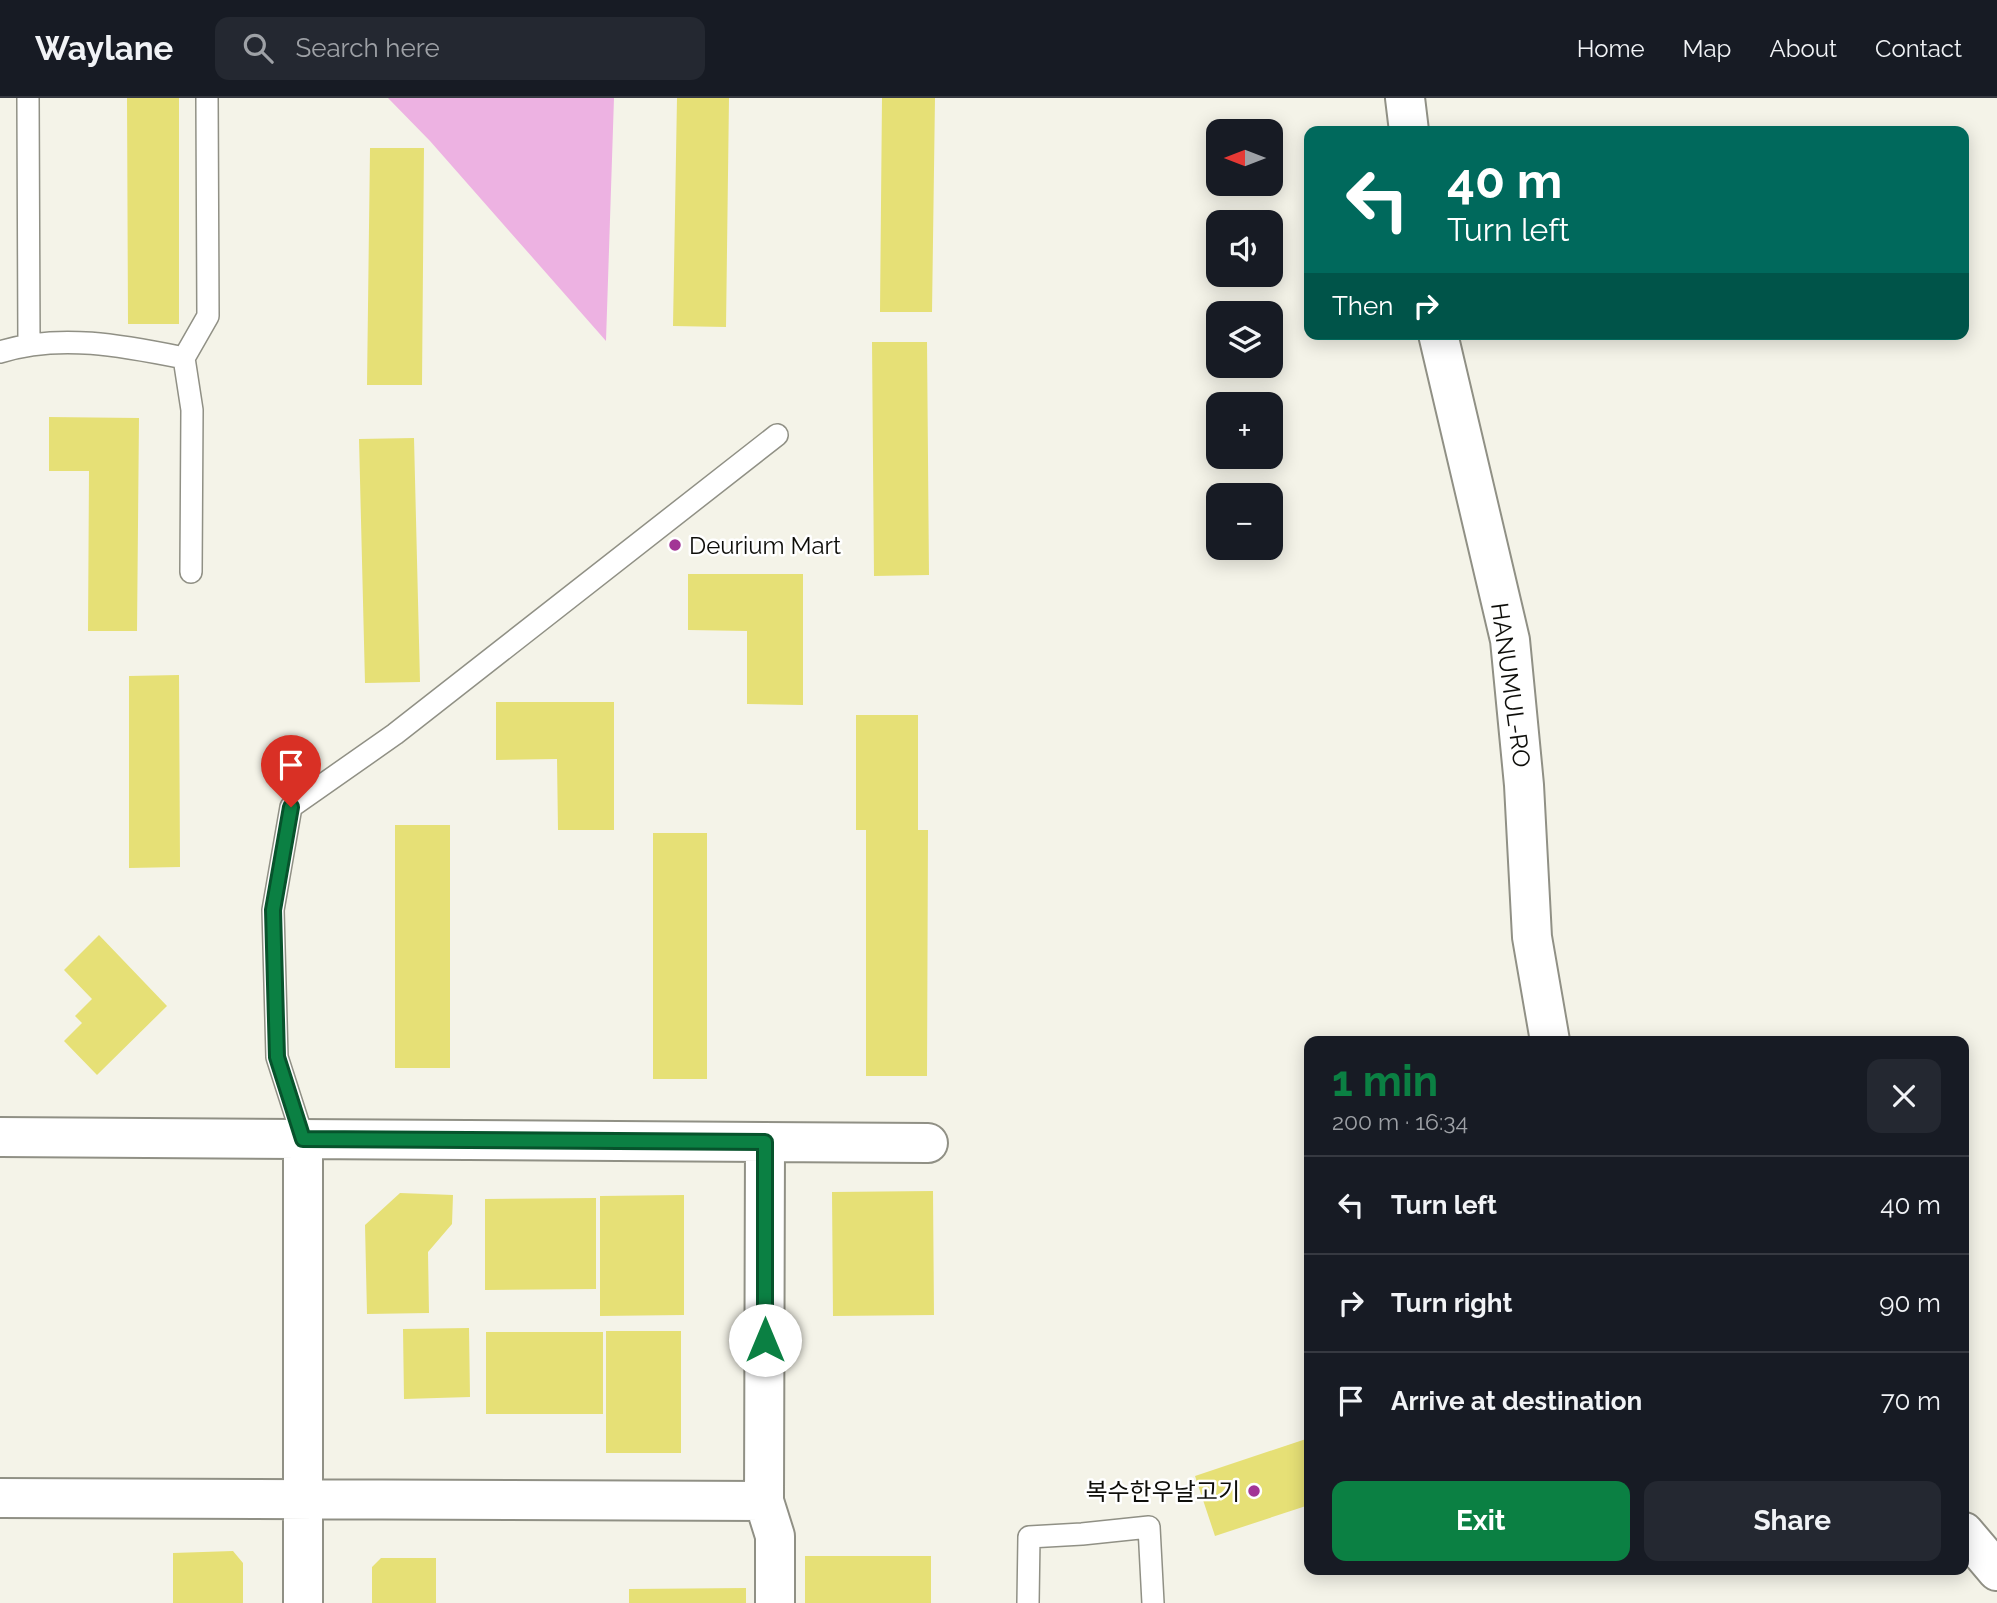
<!DOCTYPE html>
<html lang="en">
<head>
<meta charset="utf-8">
<style>
  :root { --surface:#171b24; --page:#242831; --text:#f1f3f6; --muted:#9ea1a6; --line:#363941; --accent:#0b8043 }
  body { margin:0; font-family:Raleway,"Noto Sans KR",sans-serif; background:var(--page); color:var(--text); height:100vh; display:flex; flex-direction:column; font-size:26px; white-space:nowrap }
  * { box-sizing:border-box; margin:0 }
  p { font-size:23px; color:var(--muted) }
  .icon { flex:none; width:38px; height:38px; fill:none; stroke:currentColor; stroke-width:2; stroke-linecap:round; stroke-linejoin:round }
  .map { position:relative; flex:1; overflow:hidden }
  .drawer { position:absolute; left:1304px; top:938px; width:665px; height:539px; display:flex; flex-direction:column; background:var(--surface); border-radius:14px; box-shadow:0 4px 18px #0003 }
  .drawer>* { flex:none }
  .banner { position:absolute; left:1304px; top:28px; width:665px; height:214px; border-radius:14px; box-shadow:0 4px 18px #0003; background:#00695c; color:#fff; overflow:hidden }
  .needle { width:46px; rotate:270deg }
  .tools { position:absolute; left:1206px; top:21px; display:grid; gap:14px }
  .tools a { display:grid; place-items:center; width:77px; height:77px; border-radius:14px; background:var(--surface); box-shadow:0 4px 18px #0003; font-size:35px }
  .pin { position:absolute; display:grid; place-items:center; width:60px; height:60px; color:#fff; margin:-72px -30px; border-radius:50% 50% 50% 0; rotate:-45deg; box-shadow:0 0 7px #0007 }
  .pin .icon { rotate:45deg }
  .me { position:absolute; width:77px; margin:-38px; rotate:0deg; stroke-linejoin:round; filter:drop-shadow(0 0 5px #0008) }
  .turn { display:flex; align-items:center; gap:24px; height:147px; padding:0 28px; font-size:32px }
  .turn .icon { width:91px; height:91px; stroke-width:2.5 }
  .turn b { display:block; font-size:49px; line-height:60px }
  .then { display:flex; align-items:center; height:66px; padding:0 28px; background:#0003; gap:14px; font-size:26px }
  .round { display:grid; place-items:center; flex:none; width:74px; height:74px; border-radius:14px; background:var(--page) }
  .overview { display:flex; align-items:center; justify-content:space-between; height:119px; padding:0 28px }
  h1 { font-size:42px; font-weight:700; line-height:52px; color:var(--accent) }
  .cta { display:flex; gap:14px; margin-top:auto; padding:14px 28px }
  .cta a { flex:1; height:80px; border-radius:14px; background:var(--accent); color:#fff; font-size:28px; font-weight:700; line-height:80px; text-align:center }
  .cta a+a { background:var(--page); color:var(--text) }
  ul { padding:0; list-style:none }
  li { display:flex; align-items:center; gap:21px; height:98px; padding:0 28px; border-top:2px solid var(--line) }
  li div { flex:1 }
  li b { display:block; font-size:26px }
  li em { font-style:normal }
  header { display:flex; align-items:center; gap:42px; box-sizing:border-box; height:98px; padding:0 35px; background:var(--surface); border-bottom:2px solid var(--line) }
  header strong { font-size:33px }
  nav { display:flex; gap:38px; margin-inline-start:auto; font-size:24px }
  .search { width:490px; height:63px; background:var(--page); display:flex; align-items:center; gap:18px; box-sizing:border-box; padding:0 24px; border-radius:14px; color:var(--muted); font-size:26px }
  .map>svg:first-child { display:block }
  .green { fill:#edb2e2 }
  .building { fill:#e6e076 }
  .lines { fill:none; stroke-linecap:round; stroke-linejoin:round }
  .service-casing { stroke:#909085; stroke-width:24 }
  .minor-casing { stroke:#909085; stroke-width:42 }
  .service { stroke:#fff; stroke-width:21 }
  .minor { stroke:#fff; stroke-width:38 }
  .route-casing { stroke:#07532c; stroke-width:18 }
  .route { stroke:#0b8043; stroke-width:12 }
  .poi-dot { fill:#a23595; stroke:#fff; stroke-width:2.5 }
  .labels { text-anchor:middle; dominant-baseline:central; stroke-width:5; stroke-linejoin:round; paint-order:stroke }
  .poi-label { font-size:24px; fill:#0e0e0a; stroke:#fff; text-anchor:start }
  .street-label { font-size:24px; fill:#0e0e0a; stroke:#fff }
</style>
</head>
<body>
<header>
<strong>Waylane</strong>
<div class="search"><svg class="icon" aria-label="search" viewBox="0 0 24 24"><circle cx="10" cy="10" r="6"/><path d="M15 15l6 6"/></svg>Search here</div>
<nav><a>Home</a><a>Map</a><a>About</a><a>Contact</a></nav>
</header>
<div class="map">
<svg width="1997" height="1505" viewBox="0 0 1997 1505">
  <rect width="100%" height="100%" fill="#f4f3e8"/>
  <!-- green -->
  <path class="green" d="M388,0h226l-8,243 -176,-200z"/>
  <!-- building -->
  <path class="building" d="M127,0h52v226h-51z
    M677,0h52l-3,229 -53,-1z
    M882,0h53l-3,214h-52z
    M370,50h54l-2,237h-55z
    M872,244h55l2,233 -55,1z
    M49,319l90,1 -2,213h-49l1,-160h-40z
    M414,340l6,244 -55,1 -6,-244z
    M688,476h115v131l-56,-1v-73l-59,-1z
    M179,577l1,192 -51,1v-192z
    M496,604h118v128h-56l-1,-71 -61,1z
    M856,617h62v115h10l-1,246h-61v-246h-10z
    M395,727h55v243h-55z
    M653,735h54v246h-54z
    M99,837l68,71 -70,69 -33,-34 18,-18 -7,-7 17,-17 -28,-29z
    M933,1093l1,124 -101,1 -1,-124z
    M400,1095l53,2 -1,29 -24,28 1,61 -62,1 -2,-89z
    M684,1097v120l-84,1v-120z
    M596,1100v91l-111,1v-91z
    M469,1230l1,69 -66,2 -1,-70z
    M606,1233h75v122h-75z
    M486,1234h117v82h-117z
    M1309,1340v67l-94,31 -20,-60z
    M233,1453l10,12v40h-70v-50z
    M805,1458h126v47h-126z
    M381,1460h55v45h-64v-36z
    M746,1490v15h-117v-14z"/>
  <g class="lines">
    <defs>
      <path id="service" d="M28,0l1,247
        M0,254c60,-19 124,-6 184,6
        M191,474l1,-162 -8,-52 24,-42 -1,-218
        M303,1040l-26,-81 -4,-147 18,-103 104,-73 382,-299
        M1028,1505l1,-66 53,-3 67,-7 4,76"/>
      <path id="minor" d="M1405,0l4,33
        M1438,236l72,306 14,145 8,152 18,104
        M0,1039l928,6
        M303,1040v465
        M765,1044l-1,359 11,35v67
        M0,1400l764,3
        M1964,1434l33,39"/>
    </defs>
    <!-- service casing -->
    <use href="#service" class="service-casing"/>
    <!-- minor casing -->
    <use href="#minor" class="minor-casing"/>
    <!-- service -->
    <use href="#service" class="service"/>
    <!-- minor -->
    <use href="#minor" class="minor"/>
  </g>
  <g class="lines">
    <defs>
      <path id="route" d="M291,709l-18,103 4,147 26,82 462,3v198"/>
    </defs>
    <!-- route casing -->
    <use href="#route" class="route-casing"/>
    <!-- route -->
    <use href="#route" class="route"/>
  </g>
  <!-- markers -->
  <g class="poi-dot">
    <circle cx="675" cy="447" r="7"/>
    <circle cx="1254" cy="1393" r="7"/>
  </g>
  <g class="labels">
    <!-- poi labels -->
    <g class="poi-label">
      <text x="689" y="447">Deurium Mart</text>
      <text x="1240" y="1393" text-anchor="end">복수한우날고기</text>
    </g>
    <!-- street labels -->
    <g class="street-label">
      <text transform="translate(1511 587) rotate(82)">HANUMUL-RO</text>
    </g>
  </g>
</svg>
<div class="tools">
<a><svg class="needle" viewBox="-14 -14 28 28"><path d="M0-13l5 13h-10z" fill="#e53935"/><path d="M0 13l5-13h-10z" fill="#9ea1a6"/></svg></a>
<a><svg class="icon" aria-label="sound" viewBox="0 0 24 24"><path d="M4 9h4l5-4v14l-5-4H4zM17 9q2 3 0 6"/></svg></a>
<a><svg class="icon" aria-label="layers" viewBox="0 0 24 24"><path d="M12 4l9 5-9 5-9-5zM3 14l9 5 9-5"/></svg></a>
<a>+</a>
<a>−</a>
</div>
<div class="pin" style="left:291px;top:709px;background:#d93025"><svg class="icon" aria-label="arrive" viewBox="0 0 24 24"><path d="M6 21V4h12l-3 4 3 4H6"/></svg></div>
<svg class="me" style="left:765px;top:1242px" viewBox="-20 -20 40 40"><circle r="19" fill="#fff"/><path d="M0-13L10 11 0 6-10 11z" fill="#0b8043"/></svg>
<div class="banner">
<div class="turn"><svg class="icon" aria-label="left" viewBox="0 0 24 24"><path d="M17 20v-9H6M10 6l-5 5 5 5"/></svg><div><b>40 m</b>Turn left</div></div>
<div class="then">Then<svg class="icon" aria-label="right" viewBox="0 0 24 24"><path d="M7 20v-9h11M14 6l5 5-5 5"/></svg></div>
</div>
<section class="drawer">
<div class="overview"><div><h1>1 min</h1><p>200 m · 16:34</p></div><a class="round"><svg class="icon" aria-label="close" viewBox="0 0 24 24"><path d="M6 6l12 12M18 6L6 18"/></svg></a></div>
<ul>
<li><svg class="icon" aria-label="left" viewBox="0 0 24 24"><path d="M17 20v-9H6M10 6l-5 5 5 5"/></svg><div><b>Turn left</b></div><em>40 m</em></li>
<li><svg class="icon" aria-label="right" viewBox="0 0 24 24"><path d="M7 20v-9h11M14 6l5 5-5 5"/></svg><div><b>Turn right</b></div><em>90 m</em></li>
<li><svg class="icon" aria-label="arrive" viewBox="0 0 24 24"><path d="M6 21V4h12l-3 4 3 4H6"/></svg><div><b>Arrive at destination</b></div><em>70 m</em></li>
</ul>
<div class="cta"><a>Exit</a><a>Share</a></div>
</section>
</div>
</body>
</html>
